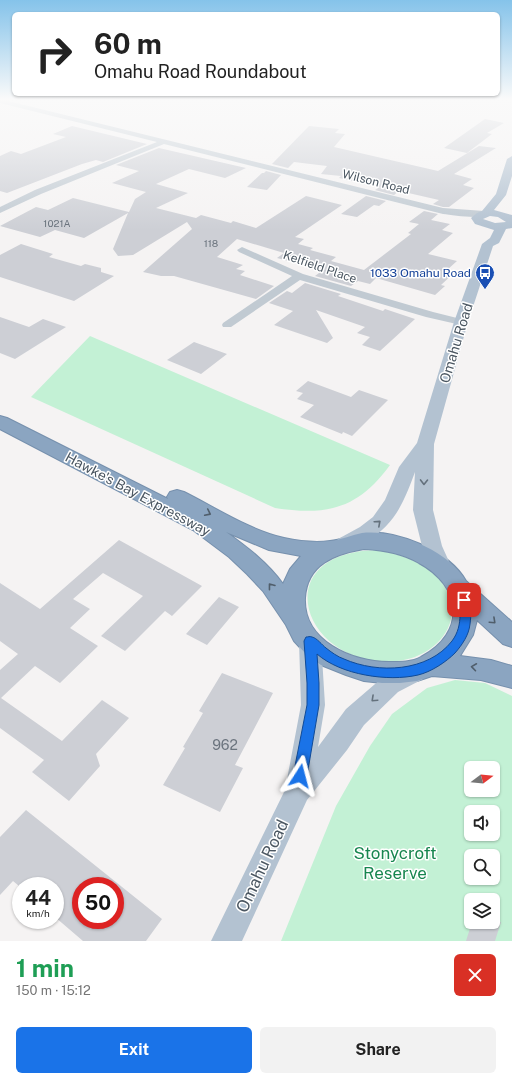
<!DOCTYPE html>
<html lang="en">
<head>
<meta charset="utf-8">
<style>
  :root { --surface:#fff; --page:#f2f2f2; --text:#222; --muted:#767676; --accent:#1a73e8 }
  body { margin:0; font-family:"Public Sans",sans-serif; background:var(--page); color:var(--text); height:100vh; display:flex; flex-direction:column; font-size:15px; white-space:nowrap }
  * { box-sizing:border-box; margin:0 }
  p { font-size:13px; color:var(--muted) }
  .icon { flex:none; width:22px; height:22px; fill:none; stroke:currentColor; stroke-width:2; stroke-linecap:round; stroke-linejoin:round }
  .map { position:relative; height:941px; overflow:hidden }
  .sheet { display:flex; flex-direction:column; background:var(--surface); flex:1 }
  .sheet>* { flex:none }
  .hud { position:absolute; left:12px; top:12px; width:488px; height:84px; border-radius:6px; box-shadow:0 1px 3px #0004; background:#fff; color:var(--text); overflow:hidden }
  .needle { width:26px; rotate:74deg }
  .buttons { position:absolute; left:464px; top:761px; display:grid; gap:8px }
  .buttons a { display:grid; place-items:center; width:36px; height:36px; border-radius:6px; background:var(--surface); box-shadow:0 1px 3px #0004; font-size:20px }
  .speed { position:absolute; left:12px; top:877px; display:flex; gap:8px; font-size:20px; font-weight:700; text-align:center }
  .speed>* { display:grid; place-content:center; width:52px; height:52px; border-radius:50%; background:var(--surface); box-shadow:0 1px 3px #0004; line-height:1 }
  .speed small { font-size:10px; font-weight:400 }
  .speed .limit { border:6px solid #d22; background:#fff; color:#111 }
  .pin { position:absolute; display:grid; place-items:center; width:34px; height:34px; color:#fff; margin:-17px; border-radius:8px; box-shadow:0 2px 6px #0006 }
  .me { position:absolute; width:44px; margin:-22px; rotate:9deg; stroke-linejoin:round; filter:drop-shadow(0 0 3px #0008) }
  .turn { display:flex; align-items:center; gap:14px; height:84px; padding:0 16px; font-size:18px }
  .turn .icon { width:52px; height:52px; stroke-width:2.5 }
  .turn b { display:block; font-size:28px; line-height:34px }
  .round { display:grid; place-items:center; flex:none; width:42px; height:42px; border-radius:6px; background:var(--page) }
  .overview { display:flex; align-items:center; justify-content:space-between; height:68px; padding:0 16px }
  h1 { font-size:24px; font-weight:700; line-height:30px; color:#1e9e55 }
  .primary-button { display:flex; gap:8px; margin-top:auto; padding:8px 16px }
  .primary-button a { flex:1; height:46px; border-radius:6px; background:var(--accent); color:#fff; font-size:16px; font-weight:700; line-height:46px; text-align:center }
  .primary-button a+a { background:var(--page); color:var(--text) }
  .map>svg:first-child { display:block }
  .green { fill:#c3f1d5; fill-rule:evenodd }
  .building { fill:#cdcfd5; fill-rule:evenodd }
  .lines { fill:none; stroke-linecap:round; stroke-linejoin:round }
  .highway-casing { stroke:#7690ad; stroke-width:2 }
  .minor { fill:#c1cad2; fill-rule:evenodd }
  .major { fill:#b3c2d1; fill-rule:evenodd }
  .highway { fill:#8ba5c1; fill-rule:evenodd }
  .oneway { stroke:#64717d }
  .oneway2 { stroke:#505e6b }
  .route { fill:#1a73e8; stroke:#114b97 }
  .labels { text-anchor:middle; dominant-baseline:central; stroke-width:3; stroke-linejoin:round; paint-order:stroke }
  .far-number-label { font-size:10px; fill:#6b747e }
  .far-street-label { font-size:12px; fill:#4a5661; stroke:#fff }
  .far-transit-label { font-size:12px; fill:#164399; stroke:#fff; text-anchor:end }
  .street-label { font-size:14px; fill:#4a5661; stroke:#fff }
  .near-number-label { font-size:14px; fill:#6b747e }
  .near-park-label { font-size:17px; fill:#17864f; stroke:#fff }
  .near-street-label { font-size:17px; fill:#4a5661; stroke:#fff }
</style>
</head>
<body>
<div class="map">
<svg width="512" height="941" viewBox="0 0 512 941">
  <rect width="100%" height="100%" fill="#f5f3f3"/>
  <!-- green -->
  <path class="green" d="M90,336l300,129c-32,44 -63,51 -115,43l-244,-111z
    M377,550c22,4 42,10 58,25 37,36 8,81 -37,86 -95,10 -135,-109 -21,-111z
    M455,680l30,3 27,13v245h-231l55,-135 34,-60 22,-32 35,-26zM471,768h22v22h-22zM471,812h22v22h-22zM471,856h22v22h-22zM471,900h22v22h-22z"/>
  <!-- building -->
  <path class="building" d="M485,119l19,4 -17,10 5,1 -25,19 -23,-5z
    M72,126l75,18 -44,18 -7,-2 -14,4 -75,29 -7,-2v-35l11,-5 10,3 45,-17 -13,-3z
    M309,126l30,3 -4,4 10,1 -11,13 104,24 41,-25 17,2 -42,26 18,5 -9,6 11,3 -25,19h-6l-10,-3 6,-4 -35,-8 -5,-1 -5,4 -19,-5 5,-3 -41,-9 2,-2 -20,-2 6,-8 -33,-4 -6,6 -16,-4z
    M159,148l87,20 -21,10 -36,-9 -33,15 32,9 -32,15 40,10 5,-3 30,8 2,-2 23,7 50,-32 36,9 -47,32 9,2 -6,5 15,4 -3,2 26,7 -5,4 33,9 47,-36 -3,-1 11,-9 -10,-2 15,-11 14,3 -7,6 19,4 -8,6 11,3 -25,21 29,7 -10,9 8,2 -14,13 4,1 -10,9 -59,-17 -6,6 -12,-3 -7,5 -36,-10 8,-6 -46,-12 7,-5 -47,-14 -20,18 26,8 -7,4 9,2 -5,4 34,11 -18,13 -82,-23h-13l-18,-4 49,-43 -5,-7 -54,33 -15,1 -5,-7 15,-36 -44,25 -29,-8 -15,7 -40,-11 36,-19 12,3 25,-12 56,14 6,-13 11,-7 -34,-9 27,-12 -23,-6z
    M266,171l15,4 -14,15 -20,-3 15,-14h2z
    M366,196l20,5 -7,5 -5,-1 -17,12 -16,-3z
    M21,244l32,10 -4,3 32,9 4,-2 16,4v4l13,4 -40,25 -74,-24v-22z
    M305,283l36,11 -3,2 45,15 2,-2 30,10 -35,32 -18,-6 8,-8 -13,-4 8,-6 -49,-17 17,28 -6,5 -53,-18 19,-14 -24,-8 18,-12 5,2z
    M0,317l29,10 14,-8 23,8 -51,32 -15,-6z
    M194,342l33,12 -26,20 -34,-14z
    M308,381l43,16 8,-7 29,10 -36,36 -9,-4 -1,2 -42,-17 14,-12 -17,-6 6,-6 -7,-2z
    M119,540l83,46 -30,30 -7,-5 -40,40 -24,-15 42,-40 -40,-23 -30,26 17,10 -20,19 28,18 -38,37 -25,-17 -34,32 61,43 40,-41 27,18 -33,36 4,12 -31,35 -37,-29 12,-12 -44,-32v-58l18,-16 -18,-13v-58l40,26z
    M219,597l20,10 -32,38 -21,-11z
    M222,673l51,20 -38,72 8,3 -23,44 -57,-27 22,-37 -2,-1 20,-34 -4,-2z
    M26,810l136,109 -16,22h-63l-28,-24v-31h-36l-6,-5 -13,14v-58zM81,886h34v34h-34z
    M472,922h29l-6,19h-29z"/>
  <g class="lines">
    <defs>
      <path id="highway" d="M0,416l7,2 161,81 -1,-2 3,-5 7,-2 7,2c32,16 65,38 100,46 14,3 32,5 46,3 11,-1 21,-6 32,-8 35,-4 87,18 104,48l46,41v25l-9,-3 -26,-24 -4,15 -13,21 31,4 21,6v22l-31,-8 -49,-4 -15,5 -17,2h-18l-18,-2 -18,-6 -25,-10 -15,-11 -12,-13 -8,-16 -23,-34 -16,-17 -18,-17 -36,-27 -193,-101zM226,532l43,18 32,6 -11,13 -7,15c-15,-21 -36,-37 -57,-52zM364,549c20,1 38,4 55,14 43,23 48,70 2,94 -9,5 -21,5 -32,5 -37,0 -86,-21 -84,-64 2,-34 30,-44 59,-49z"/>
    </defs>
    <!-- highway casing -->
    <use href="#highway" class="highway-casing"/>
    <!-- minor -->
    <path class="minor" d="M0,99l443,109 41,3 4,3c-7,6 -35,1 -45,0l-279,-70 -123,50 -41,19v-6l35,-17 122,-48 -157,-39z
      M242,247l61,27 130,38 32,8 1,2 -5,3 -35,-8 -126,-37 -69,47h-8l-1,-2 1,-2 69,-47 -53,-24 -2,-2z"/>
    <!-- major -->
    <path class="major" d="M512,156v20l-6,19 -12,15 18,5v13l-6,1 -7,14 -6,3 -25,76 -34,122 -1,66 9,36 9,20 -3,5 -7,3 -7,-3 -12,-25 -9,-36 2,-38c-12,32 -20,53 -51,71 -9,5 -16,9 -26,6l-3,-5 3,-5 22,-12 13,-10 12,-17 14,-33 18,-24 37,-121 28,-78 8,-6 4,-8 -19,-6 -4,-6 6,-5 5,-2 14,-17 11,-35zM490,216l8,1 8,5 -11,1 -12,-4z
      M310,632l8,3 3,6 4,64 -7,42 28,-38 36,-31 33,-16 8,3 4,7 -4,7 -25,13 -34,33 -17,25 -40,50 -65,141h-31l74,-151 16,-85 -2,-64 3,-6z"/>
    <!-- highway -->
    <use href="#highway" class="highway"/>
  </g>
  <!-- one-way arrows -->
  <defs><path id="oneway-chevron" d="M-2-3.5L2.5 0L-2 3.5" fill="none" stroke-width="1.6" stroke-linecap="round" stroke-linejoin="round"/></defs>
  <g class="oneway">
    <use href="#oneway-chevron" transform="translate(424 482) rotate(91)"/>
    <use href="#oneway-chevron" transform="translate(378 523) rotate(-42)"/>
    <use href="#oneway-chevron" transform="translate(374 699) rotate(137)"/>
  </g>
  <g class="oneway2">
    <use href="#oneway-chevron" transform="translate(208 513) rotate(26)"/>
    <use href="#oneway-chevron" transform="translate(271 586) rotate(-128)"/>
    <use href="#oneway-chevron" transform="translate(493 621) rotate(43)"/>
    <use href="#oneway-chevron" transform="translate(474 667) rotate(-172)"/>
  </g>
  <!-- sky -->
  <linearGradient id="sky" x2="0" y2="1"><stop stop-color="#85c3ea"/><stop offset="0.43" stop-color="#fafafa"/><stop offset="1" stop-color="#fafafa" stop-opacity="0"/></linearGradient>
  <rect width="512" height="230" fill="url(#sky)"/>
  <!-- route -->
  <path class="route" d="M464,596l4,1c4,8 3,19 2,27 -1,11 -8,21 -15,29 -9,9 -24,19 -37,22 -30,7 -77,0 -101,-21l2,29v22l-12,71 -2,4 -5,2 -5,-2 -2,-4 14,-71v-22l-3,-42 2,-4c3,0 3,-1 6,0 5,1 10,8 14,11 5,4 12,9 18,11 34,15 84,13 108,-18 6,-8 8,-17 8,-26 1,-6 -3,-12 0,-18z"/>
  <!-- icons -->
  <defs>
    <symbol id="bus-pin" viewBox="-11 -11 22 30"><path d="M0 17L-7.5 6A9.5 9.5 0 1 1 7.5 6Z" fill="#1a4fb4" stroke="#fff"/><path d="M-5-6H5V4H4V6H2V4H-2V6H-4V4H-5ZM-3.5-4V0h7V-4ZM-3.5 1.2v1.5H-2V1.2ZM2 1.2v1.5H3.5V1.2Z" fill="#fff"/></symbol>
  </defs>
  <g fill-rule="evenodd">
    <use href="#bus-pin" x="474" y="262" width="22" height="30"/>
  </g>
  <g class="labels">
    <!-- far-number labels -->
    <g class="far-number-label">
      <text x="57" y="223">1021A</text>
      <text x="211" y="243">118</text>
    </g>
    <!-- far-street labels -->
    <g class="far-street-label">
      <text transform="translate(376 182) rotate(14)">Wilson Road</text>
      <text transform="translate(320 267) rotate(19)">Kelfield Place</text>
    </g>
    <!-- far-transit labels -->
    <g class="far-transit-label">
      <text x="471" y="273">1033 Omahu Road</text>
    </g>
    <!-- street labels -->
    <g class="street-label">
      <text transform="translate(456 343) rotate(-73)">Omahu Road</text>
      <text transform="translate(138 494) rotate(28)">Hawke's Bay Expressway</text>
    </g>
    <!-- near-number labels -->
    <g class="near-number-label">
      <text x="225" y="745">962</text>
    </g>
    <!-- near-park labels -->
    <g class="near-park-label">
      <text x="395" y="853">Stonycroft<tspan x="395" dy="20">Reserve</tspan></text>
    </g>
    <!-- near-street labels -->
    <g class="near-street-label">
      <text transform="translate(262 866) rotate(-65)">Omahu Road</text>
    </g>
  </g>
</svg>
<div class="buttons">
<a><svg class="needle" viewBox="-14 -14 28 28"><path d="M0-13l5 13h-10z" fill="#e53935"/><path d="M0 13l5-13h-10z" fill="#767676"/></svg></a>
<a><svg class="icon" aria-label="sound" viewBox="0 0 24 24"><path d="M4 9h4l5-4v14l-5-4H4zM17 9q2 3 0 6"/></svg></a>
<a><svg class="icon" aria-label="search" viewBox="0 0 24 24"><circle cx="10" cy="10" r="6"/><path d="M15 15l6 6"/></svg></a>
<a><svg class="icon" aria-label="layers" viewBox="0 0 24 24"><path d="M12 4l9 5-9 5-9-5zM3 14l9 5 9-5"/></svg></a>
</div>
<div class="speed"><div>44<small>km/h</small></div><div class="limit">50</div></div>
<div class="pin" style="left:464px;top:600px;background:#d93025"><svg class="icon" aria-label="arrive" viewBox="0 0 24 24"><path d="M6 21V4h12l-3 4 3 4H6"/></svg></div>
<svg class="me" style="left:300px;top:776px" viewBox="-20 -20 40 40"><path d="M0-17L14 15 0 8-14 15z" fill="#1a73e8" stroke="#fff" stroke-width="4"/></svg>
<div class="hud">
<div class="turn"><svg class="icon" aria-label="right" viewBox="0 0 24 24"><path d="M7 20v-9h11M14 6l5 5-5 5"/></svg><div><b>60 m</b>Omahu Road Roundabout</div></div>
</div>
</div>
<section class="sheet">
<div class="overview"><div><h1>1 min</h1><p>150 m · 15:12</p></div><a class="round" style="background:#d93025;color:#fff"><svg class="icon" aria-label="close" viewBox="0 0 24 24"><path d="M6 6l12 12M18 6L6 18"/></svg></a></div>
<div class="primary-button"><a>Exit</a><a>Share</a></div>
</section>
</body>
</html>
